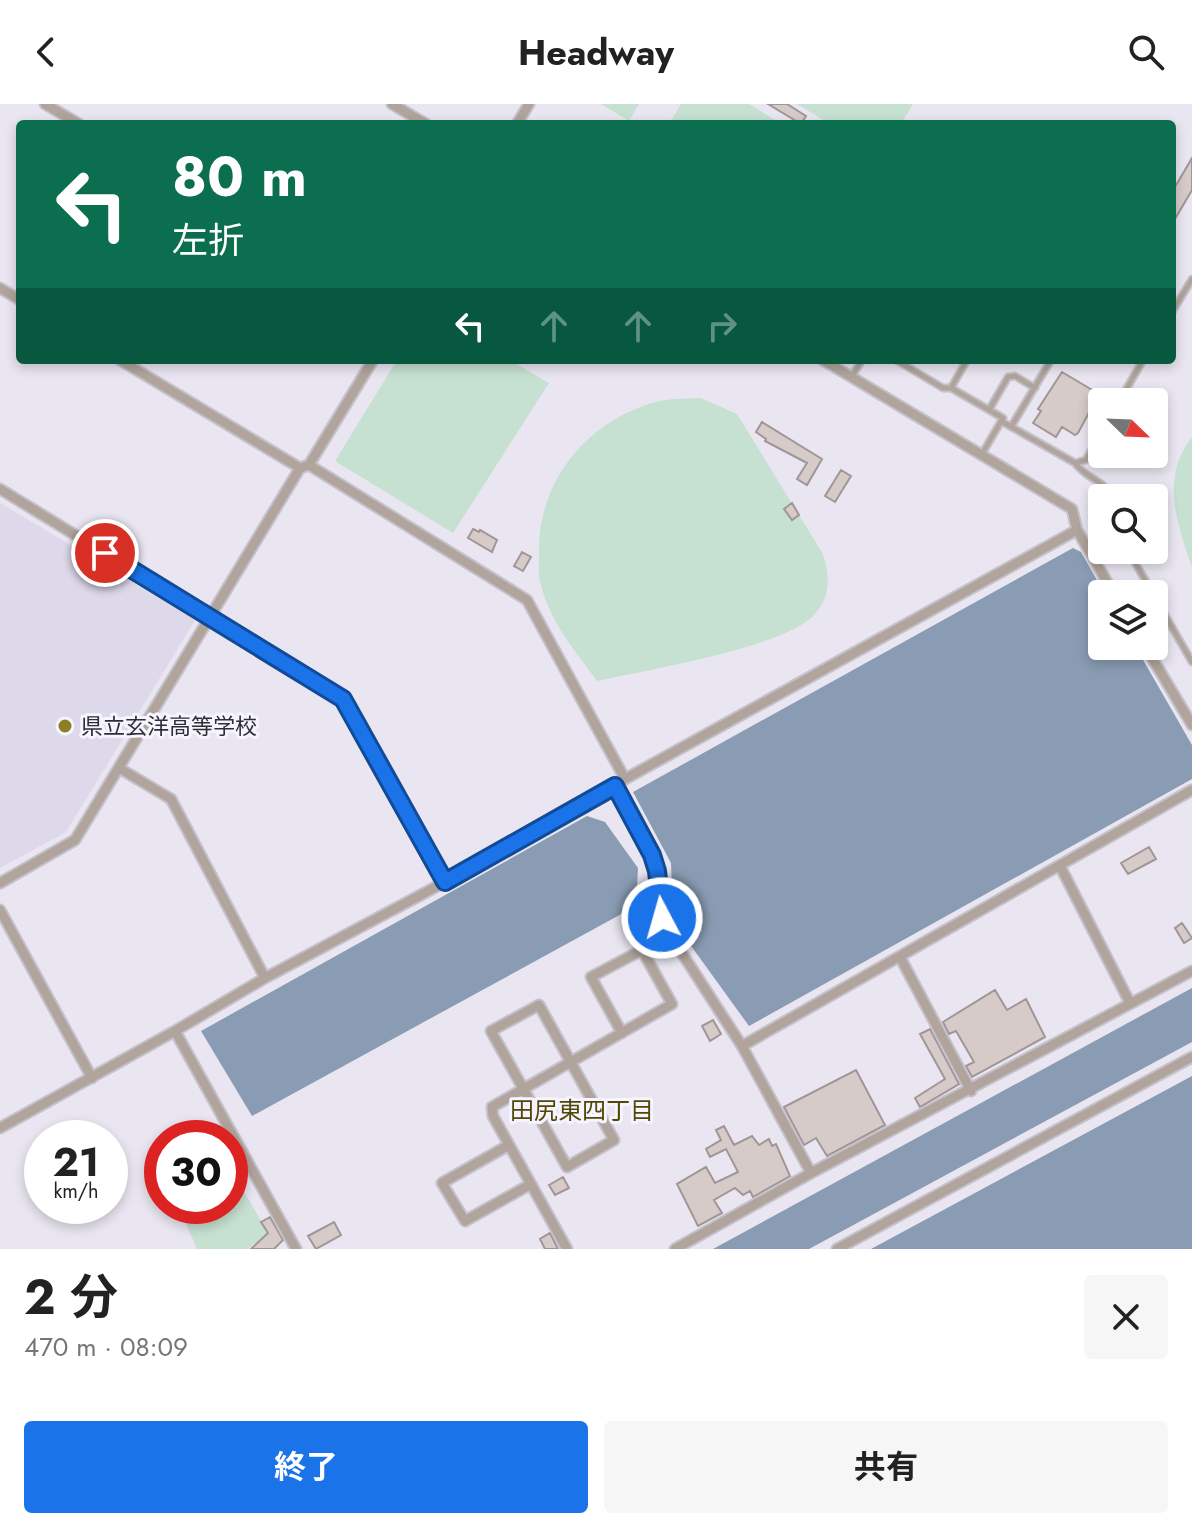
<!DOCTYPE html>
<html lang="ja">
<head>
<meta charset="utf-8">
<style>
  :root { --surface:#fff; --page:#f6f6f6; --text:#222; --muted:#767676; --accent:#1a73e8 }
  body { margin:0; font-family:Jost,"Noto Sans JP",sans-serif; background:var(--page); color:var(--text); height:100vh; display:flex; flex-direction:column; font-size:30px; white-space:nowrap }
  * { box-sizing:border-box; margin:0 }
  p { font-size:26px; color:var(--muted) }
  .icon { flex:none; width:44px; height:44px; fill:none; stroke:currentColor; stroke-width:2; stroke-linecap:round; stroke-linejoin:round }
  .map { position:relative; height:1145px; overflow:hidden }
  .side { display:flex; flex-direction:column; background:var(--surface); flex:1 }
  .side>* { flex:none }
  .hud { position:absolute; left:16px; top:16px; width:1160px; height:244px; border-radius:8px; box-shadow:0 4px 12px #0003; background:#0b6e4f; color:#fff; overflow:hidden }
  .needle { width:52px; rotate:113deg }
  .buttons { position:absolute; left:1088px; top:284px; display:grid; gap:16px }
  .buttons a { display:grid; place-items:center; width:80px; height:80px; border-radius:8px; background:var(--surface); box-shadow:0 4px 12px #0003; font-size:40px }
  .speed { position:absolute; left:24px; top:1016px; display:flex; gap:16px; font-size:40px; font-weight:700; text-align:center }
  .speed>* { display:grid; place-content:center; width:104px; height:104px; border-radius:50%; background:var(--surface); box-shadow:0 4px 12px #0003; line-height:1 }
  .speed small { font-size:20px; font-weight:400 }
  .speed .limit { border:12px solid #d22; background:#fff; color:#111 }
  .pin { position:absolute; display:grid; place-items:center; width:68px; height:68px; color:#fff; margin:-34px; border:4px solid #fff; border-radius:50%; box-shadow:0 2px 8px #0007 }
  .me { position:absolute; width:88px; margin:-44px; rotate:354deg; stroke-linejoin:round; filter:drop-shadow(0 0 6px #0008) }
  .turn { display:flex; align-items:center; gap:28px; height:168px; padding:0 24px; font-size:36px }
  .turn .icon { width:104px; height:104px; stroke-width:2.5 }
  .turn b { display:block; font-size:56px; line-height:68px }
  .lanes { display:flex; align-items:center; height:76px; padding:0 24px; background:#0003; justify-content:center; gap:40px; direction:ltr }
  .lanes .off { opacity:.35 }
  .round { display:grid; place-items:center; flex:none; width:84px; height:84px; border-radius:8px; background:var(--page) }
  .summary { display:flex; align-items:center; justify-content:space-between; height:136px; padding:0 24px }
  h1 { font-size:48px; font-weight:700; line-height:60px }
  .action { display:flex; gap:16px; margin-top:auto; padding:16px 24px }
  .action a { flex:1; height:92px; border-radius:8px; background:var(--accent); color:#fff; font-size:32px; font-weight:700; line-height:92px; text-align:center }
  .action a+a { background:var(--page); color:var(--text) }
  header { display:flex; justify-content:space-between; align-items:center; height:104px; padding:0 24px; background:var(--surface); font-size:36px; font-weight:700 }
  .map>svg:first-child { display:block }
  .built { fill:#ddd9ea }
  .green { fill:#c6e0d1 }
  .water { fill:#899cb3 }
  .building { fill:#d7cbca; stroke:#a19695; stroke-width:2 }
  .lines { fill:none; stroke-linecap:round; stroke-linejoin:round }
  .lane-casing { stroke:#c4c1cb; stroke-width:9 }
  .street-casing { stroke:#c4c1cb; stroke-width:13 }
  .lane { stroke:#b0a49c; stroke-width:5 }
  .street { stroke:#b0a49c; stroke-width:9 }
  .route-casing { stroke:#114b97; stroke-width:20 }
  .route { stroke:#1a73e8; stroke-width:14 }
  .poi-dot { fill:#8c7e25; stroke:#f6f4fe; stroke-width:3 }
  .labels { text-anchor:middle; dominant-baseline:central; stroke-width:6; stroke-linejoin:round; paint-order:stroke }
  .poi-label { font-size:22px; fill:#2f2e32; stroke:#f6f4fe; text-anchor:start }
  .neighbourhood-label { font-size:24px; fill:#524805; stroke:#f6f4fe }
</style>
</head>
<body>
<header><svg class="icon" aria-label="back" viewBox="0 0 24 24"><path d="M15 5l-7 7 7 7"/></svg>Headway<svg class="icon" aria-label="search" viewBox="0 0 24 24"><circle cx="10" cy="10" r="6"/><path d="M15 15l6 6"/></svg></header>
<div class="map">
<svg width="1192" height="1145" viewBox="0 0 1192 1145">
  <rect width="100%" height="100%" fill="#e9e6f1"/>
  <!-- built -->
  <path class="built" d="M0,399l195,117 -129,212 -66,36z"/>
  <!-- green -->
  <path class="green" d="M601,0h38l-10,17z
    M681,0h68l33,20h-113z
    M797,0h116l-12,20h-71z
    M397,256h113l39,23 -96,150 -118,-72z
    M701,294l36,16 86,140c7,23 8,44 -10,62 -32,32 -168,54 -216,65 -23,-32 -48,-60 -57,-100 -2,-7 -1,-16 -1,-24 -3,-72 44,-133 113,-154 15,-5 33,-4 49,-5z
    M1192,333v130c-15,-44 -32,-89 0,-130z
    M203,1015l10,19h-43z
    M230,1063l38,66 -20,16h-51l-19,-43h52z"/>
  <!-- water -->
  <path class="water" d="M1073,444l8,4 24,42h-3v52h33l57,99v34l-443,247 -76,-105 -2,-58 -38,-71z
    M587,712l18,6 33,46 -2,38 -384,210 -51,-85z
    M1192,884v54l-383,207h-96z
    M1192,972v173h-321z"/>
  <!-- building -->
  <path class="building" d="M768,0h19l19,12 -5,8z
    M1192,54v32l-20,34v-32z
    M1062,268l37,22 -21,39 -3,2 -13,-8 -6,10 -23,-14 8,-12 -3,-2z
    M762,318l60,37 -15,26 -10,-6 10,-16 -42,-22 1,-2 -10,-7z
    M841,366l10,6 -16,26 -10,-6z
    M792,399l7,12 -7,5 -8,-11z
    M473,425l6,3 1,-2 17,10 -5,12 -24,-14z
    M522,448l9,5 -8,14 -9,-5z
    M1149,743l7,12 -28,15 -7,-11z
    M1182,819l10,15 -8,5 -9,-15z
    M995,886l12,20 19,-11 19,38 -73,40 -6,-11 8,-4 -18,-31 -7,3 -6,-12z
    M713,916l8,14 -11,7 -8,-15z
    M930,925l29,55 -39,23 -5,-9 30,-19 -25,-45z
    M856,966l29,55 -58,31 -11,-18 -12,7 -20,-38z
    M724,1022l10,19 18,-9 7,9 10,-6 3,7 4,-2 14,32 -37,21 -3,-6 -7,4 -8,-7 -21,12 8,13 -24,13 -21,-42 29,-17 9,16 23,-11 -12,-23 -16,8 -4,-8 15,-9 -5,-10z
    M563,1073l6,11 -14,7 -6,-10z
    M270,1113l13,23 -9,9h-23l17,-16 -7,-11z
    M334,1118l7,13 -25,14 -8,-13z
    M550,1129l8,16h-13l-5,-10z"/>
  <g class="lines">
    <defs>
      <path id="lane" d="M1172,208l20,-33
        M896,256l47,28h8
        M967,256l-16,28 52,30 -21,36
        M852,272l10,-16
        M1119,298l24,-42
        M989,306l19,-33 7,-1 20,12
        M1001,317l74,42c10,15 29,17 38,35
        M1011,323l40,-67
        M1075,359l11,-3 16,-29
        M1128,446l25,44
        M1154,492l38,66"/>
      <path id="street" d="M45,0l34,20
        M392,0l34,20
        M517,20l12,-20
        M0,184l20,12
        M120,256l180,108
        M823,256l249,149 5,21 37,64
        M309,361l218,135 98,179
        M0,385l343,210 102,183
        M1145,542l47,79
        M119,664l52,31 94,179
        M615,682l37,69 13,72 77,119 69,127
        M1060,762l70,137
        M0,779l75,-43 225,-372 9,-3 64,-105
        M0,806l92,168
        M900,853l71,134
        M539,901l75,135 -47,27 -76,-136z
        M175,927l121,218
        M742,942l450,-256
        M0,1024l175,-97 90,-53 180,-96 180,-103 452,-249
        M509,1041l-67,38 23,38 66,-37
        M567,1145l-74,-133 -1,-9 180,-103 -30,-54 -51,27 31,56
        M675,1145l136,-76 381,-202
        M837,1145l355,-192"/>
    </defs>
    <!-- lane casing -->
    <use href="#lane" class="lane-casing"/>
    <!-- street casing -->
    <use href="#street" class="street-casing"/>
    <!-- lane -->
    <use href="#lane" class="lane"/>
    <!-- street -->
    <use href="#street" class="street"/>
  </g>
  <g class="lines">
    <defs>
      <path id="route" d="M105,449l238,146 102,183 170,-96 37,69 5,16 5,47"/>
    </defs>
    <!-- route casing -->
    <use href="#route" class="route-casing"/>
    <!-- route -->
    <use href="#route" class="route"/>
  </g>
  <!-- markers -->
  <circle class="poi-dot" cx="65" cy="622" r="8"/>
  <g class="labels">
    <!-- poi labels -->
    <g class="poi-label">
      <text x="81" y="622">県立玄洋高等学校</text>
    </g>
    <!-- neighbourhood labels -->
    <g class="neighbourhood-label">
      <text x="582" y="1006">田尻東四丁目</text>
    </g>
  </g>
</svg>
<div class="buttons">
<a><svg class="needle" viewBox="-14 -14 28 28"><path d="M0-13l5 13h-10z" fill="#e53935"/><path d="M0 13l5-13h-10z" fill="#767676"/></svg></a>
<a><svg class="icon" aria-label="search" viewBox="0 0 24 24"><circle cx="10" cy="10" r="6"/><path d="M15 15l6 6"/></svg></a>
<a><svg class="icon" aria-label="layers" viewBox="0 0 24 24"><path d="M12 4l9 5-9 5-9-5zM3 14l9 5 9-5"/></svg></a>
</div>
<div class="speed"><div>21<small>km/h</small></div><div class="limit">30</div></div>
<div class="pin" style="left:105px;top:449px;background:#d93025"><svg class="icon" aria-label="arrive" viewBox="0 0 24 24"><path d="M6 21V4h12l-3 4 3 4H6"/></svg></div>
<svg class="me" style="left:662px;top:814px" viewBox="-20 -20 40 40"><circle r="17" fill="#1a73e8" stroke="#fff" stroke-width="3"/><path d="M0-11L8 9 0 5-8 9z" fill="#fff"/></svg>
<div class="hud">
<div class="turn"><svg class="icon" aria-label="left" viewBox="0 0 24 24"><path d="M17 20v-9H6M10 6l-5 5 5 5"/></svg><div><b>80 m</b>左折</div></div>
<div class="lanes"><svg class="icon" aria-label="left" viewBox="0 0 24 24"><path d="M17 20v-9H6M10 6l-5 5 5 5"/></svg><svg class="icon off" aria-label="ahead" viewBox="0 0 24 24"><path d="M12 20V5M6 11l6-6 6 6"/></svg><svg class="icon off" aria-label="ahead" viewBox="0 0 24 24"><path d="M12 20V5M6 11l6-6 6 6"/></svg><svg class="icon off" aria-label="right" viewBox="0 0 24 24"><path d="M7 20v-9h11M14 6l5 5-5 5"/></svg></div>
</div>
</div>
<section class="side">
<div class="summary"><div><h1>2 分</h1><p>470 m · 08:09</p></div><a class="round"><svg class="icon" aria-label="close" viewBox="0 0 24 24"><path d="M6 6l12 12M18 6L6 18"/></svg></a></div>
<div class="action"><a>終了</a><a>共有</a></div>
</section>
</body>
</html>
